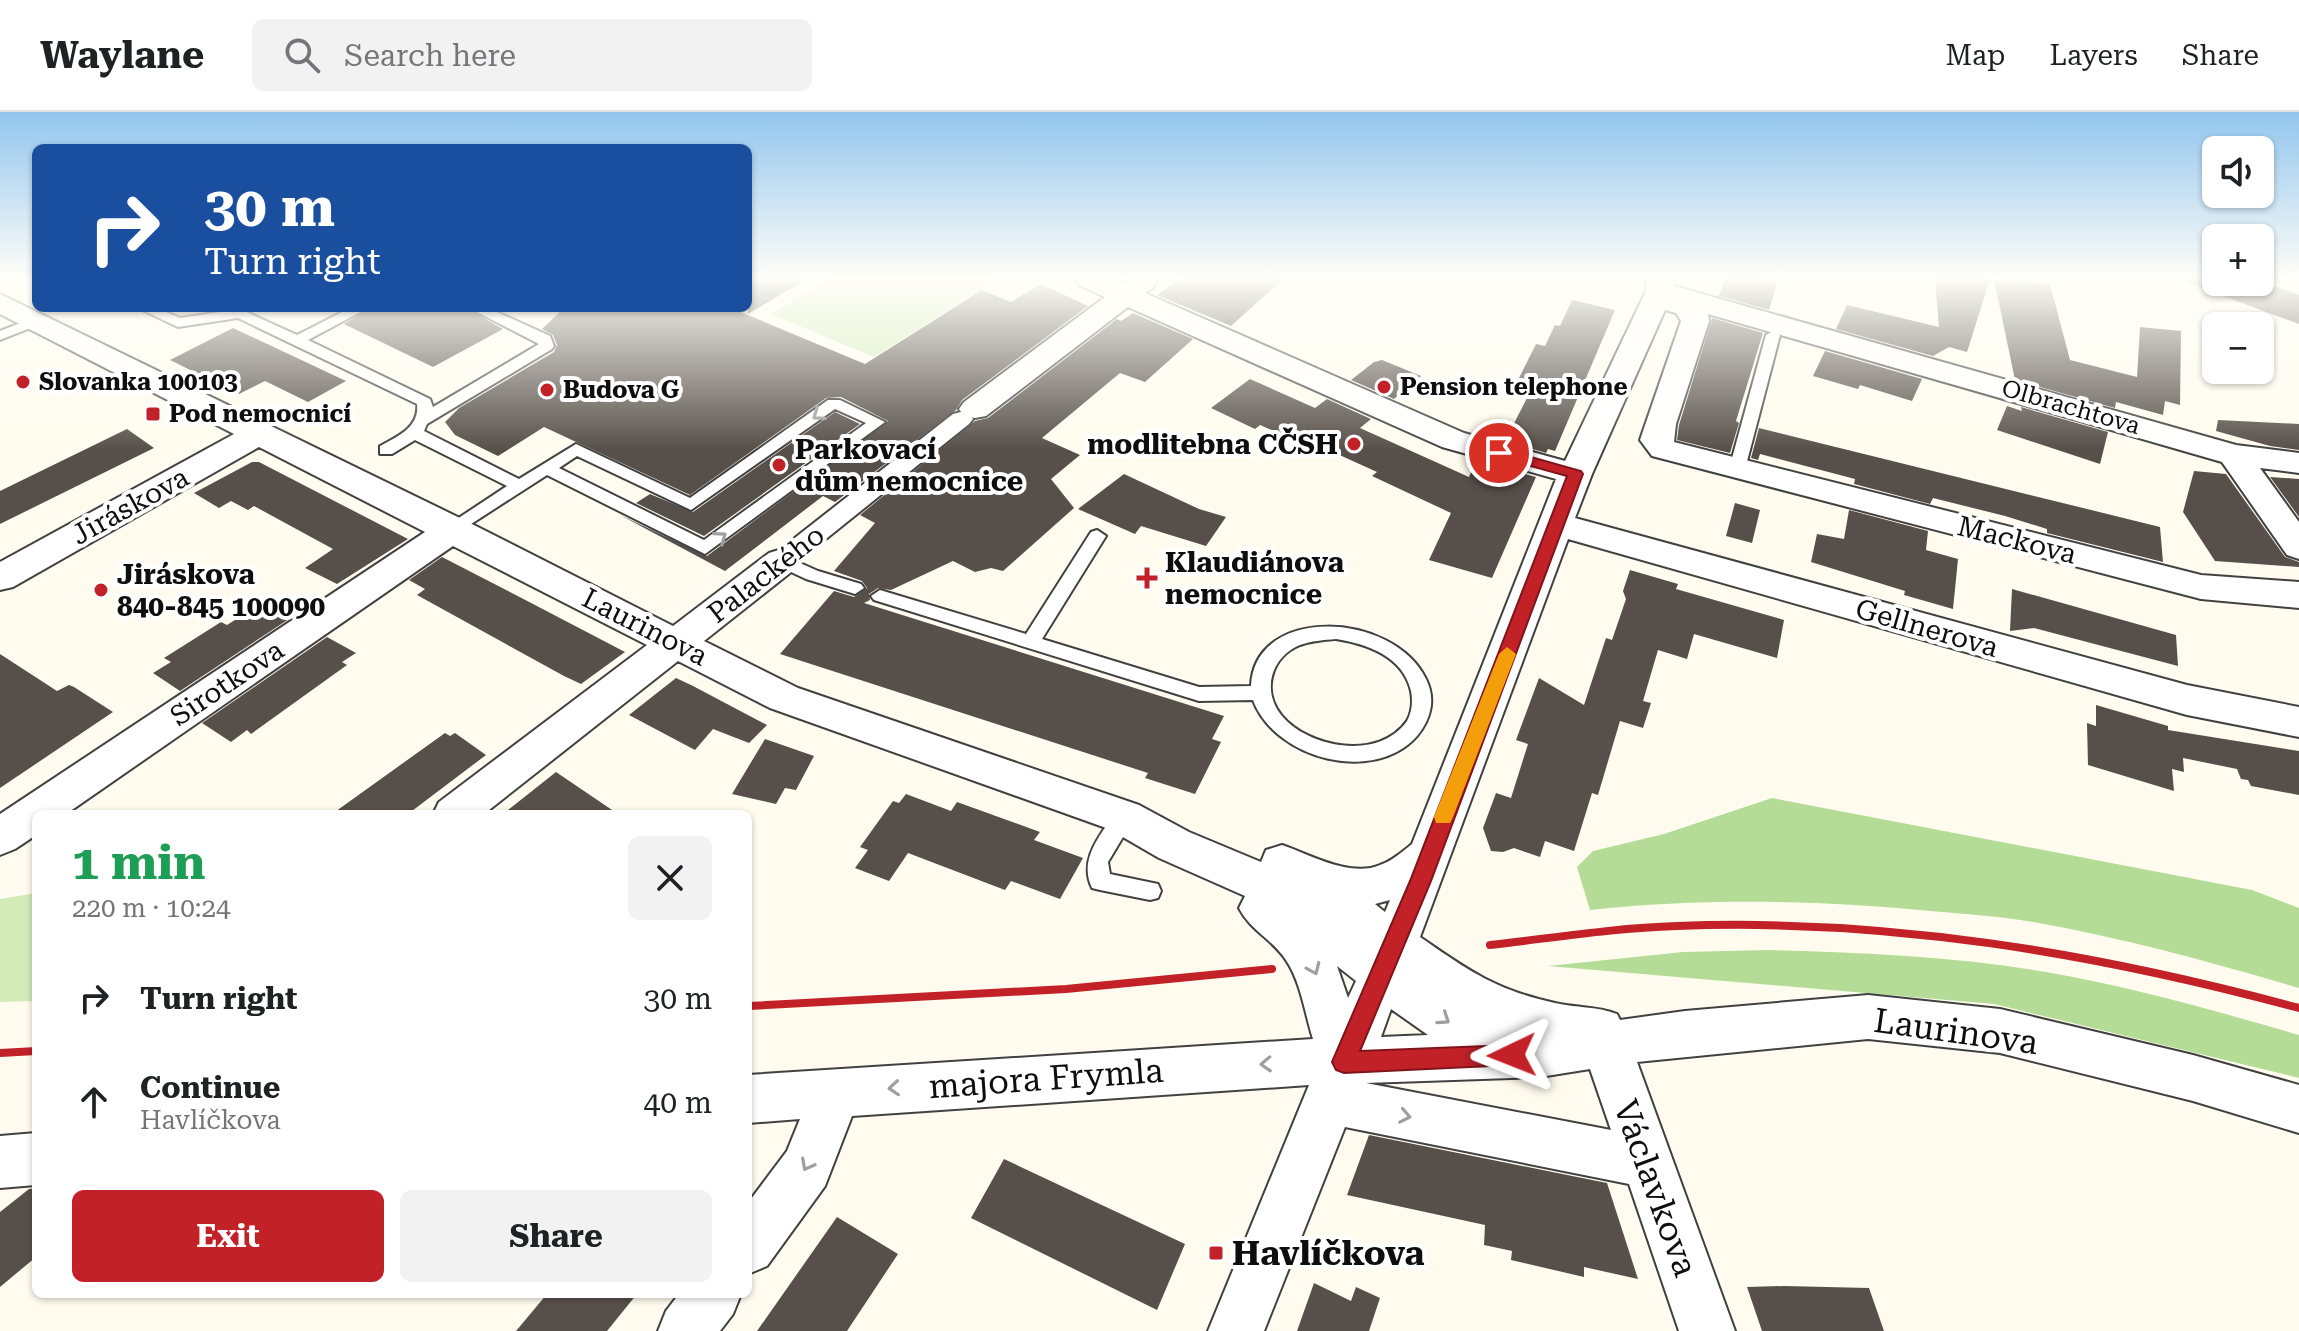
<!DOCTYPE html>
<html lang="en">
<head>
<meta charset="utf-8">
<style>
  :root { --surface:#fff; --page:#f2f2f2; --text:#202124; --muted:#757577; --line:#e0e0e0; --accent:#c32128 }
  body { margin:0; font-family:"Roboto Serif",serif; background:var(--page); color:var(--text); height:100vh; display:flex; flex-direction:column; font-size:30px; white-space:nowrap }
  * { box-sizing:border-box; margin:0 }
  p { font-size:26px; color:var(--muted) }
  .icon { flex:none; width:44px; height:44px; fill:none; stroke:currentColor; stroke-width:2; stroke-linecap:round; stroke-linejoin:round }
  .map { position:relative; flex:1; overflow:hidden }
  .drawer { position:absolute; left:32px; top:698px; width:720px; height:488px; display:flex; flex-direction:column; background:var(--surface); border-radius:12px; box-shadow:0 2px 6px #0004 }
  .drawer>* { flex:none }
  .top-card { position:absolute; left:32px; top:32px; width:720px; height:168px; border-radius:12px; box-shadow:0 2px 6px #0004; background:#1a4fa0; color:#fff; overflow:hidden }
  .buttons { position:absolute; left:2202px; top:24px; display:grid; gap:16px }
  .buttons a { display:grid; place-items:center; width:72px; height:72px; border-radius:12px; background:var(--surface); box-shadow:0 2px 6px #0004; font-size:40px }
  .pin { position:absolute; display:grid; place-items:center; width:68px; height:68px; color:#fff; margin:-34px; border:4px solid #fff; border-radius:50%; box-shadow:0 2px 8px #0007 }
  .me { position:absolute; width:88px; margin:-44px; rotate:268deg; stroke-linejoin:round; filter:drop-shadow(0 0 6px #0008) }
  .turn { display:flex; align-items:center; gap:28px; height:168px; padding:0 40px; font-size:36px }
  .turn .icon { width:104px; height:104px; stroke-width:2.5 }
  .turn b { display:block; font-size:56px; line-height:68px }
  .round { display:grid; place-items:center; flex:none; width:84px; height:84px; border-radius:12px; background:var(--page) }
  .head { display:flex; align-items:center; justify-content:space-between; height:136px; padding:0 40px }
  h1 { font-size:48px; font-weight:700; line-height:60px; color:#1e9e55 }
  .cta { display:flex; gap:16px; margin-top:auto; padding:16px 40px }
  .cta a { flex:1; height:92px; border-radius:12px; background:var(--accent); color:#fff; font-size:32px; font-weight:700; line-height:92px; text-align:center }
  .cta a+a { background:var(--page); color:var(--text) }
  ul { padding:0; list-style:none }
  li { display:flex; align-items:center; gap:24px; height:104px; padding:0 40px }
  li div { flex:1 }
  li b { display:block; font-size:30px }
  li em { font-style:normal }
  header { display:flex; align-items:center; gap:48px; box-sizing:border-box; height:112px; padding:0 40px; background:var(--surface); border-bottom:2px solid var(--line) }
  header strong { font-size:38px }
  nav { display:flex; gap:44px; margin-inline-start:auto; font-size:28px }
  .search { width:560px; height:72px; background:var(--page); display:flex; align-items:center; gap:20px; box-sizing:border-box; padding:0 28px; border-radius:12px; color:var(--muted); font-size:30px }
  .map>svg:first-child { display:block }
  .green { fill:#d2ebb7 }
  .forest { fill:#b5dc96 }
  .building { fill:#574f4a }
  .lines { fill:none; stroke-linecap:round; stroke-linejoin:round }
  .service-casing { stroke:#414141; stroke-width:4 }
  .pedestrian-casing { stroke:#414141; stroke-width:4 }
  .minor-casing { stroke:#414141; stroke-width:4 }
  .service { fill:#fff; fill-rule:evenodd }
  .pedestrian { fill:#fff; fill-rule:evenodd }
  .minor { fill:#fff; fill-rule:evenodd }
  .rail { stroke:#c32128; stroke-width:8 }
  .oneway { stroke:#9f9f9f }
  .route { fill:#c32128; stroke:#7f151a; stroke-width:2 }
  .slow { fill:#f59e0b }
  .poi-dot { fill:#c32128; stroke:#fff; stroke-width:3 }
  .labels { text-anchor:middle; dominant-baseline:central; stroke-width:8; stroke-linejoin:round; paint-order:stroke }
  .far-poi-label { font-size:24px; font-weight:bold; fill:#0e0e0e; stroke:#fff; text-anchor:start }
  .far-street-label { font-size:24px; fill:#0e0e0e; stroke:#fff }
  .poi-label { font-size:28px; font-weight:bold; fill:#0e0e0e; stroke:#fff; text-anchor:start }
  .street-label { font-size:28px; fill:#0e0e0e; stroke:#fff }
  .near-street-label { font-size:34px; fill:#0e0e0e; stroke:#fff }
  .near-poi-label { font-size:34px; font-weight:bold; fill:#0e0e0e; stroke:#fff; text-anchor:start }
</style>
</head>
<body>
<header>
<strong>Waylane</strong>
<div class="search"><svg class="icon" aria-label="search" viewBox="0 0 24 24"><circle cx="10" cy="10" r="6"/><path d="M15 15l6 6"/></svg>Search here</div>
<nav><a>Map</a><a>Layers</a><a>Share</a></nav>
</header>
<div class="map">
<svg width="2299" height="1219" viewBox="0 0 2299 1219">
  <rect width="100%" height="100%" fill="#fffcef"/>
  <!-- green -->
  <path class="green" d="M828,167h170l-124,78 -103,-43z
    M36,781v108l-36,1v-103z"/>
  <!-- forest -->
  <path class="forest" d="M1772,686l480,92 47,18v80c-88,-26 -176,-50 -266,-66 -33,-6 -69,-8 -103,-11 -114,-11 -226,-13 -340,-1l-13,-43 16,-16 71,-17z
    M1768,838c93,3 186,6 278,22 86,15 170,39 253,63v43l-305,-74 -446,-38 135,-14z"/>
  <!-- building -->
  <path class="building" d="M748,167h59l-59,35z
    M1180,167h103l-52,47 -74,-31z
    M1725,167h36l16,4 -8,27 -50,-14z
    M1935,167h55l-23,73 -18,-5 -16,9 -97,-27 11,-24 92,22z
    M1994,167l56,5 20,76 67,17 3,-50 41,4 -1,74 -15,-4 -2,14 -47,-13 -1,6 -100,-28z
    M2187,167l73,2 39,14v29l-113,-42z
    M1041,172l47,22 -126,94 -6,10 -121,92 -12,-6 -98,75 -105,-56 87,41 181,-135 -47,-24 -15,1 -136,97 -146,-68 -46,29 -43,-21 -10,-13 14,-14 95,-56 3,-7 -4,-10 -11,-6 22,-21h167l134,56 117,-74 29,12z
    M1572,188l43,10 -60,141 -7,-2 -2,4 -41,-12 23,-45 -16,-4 24,-48 9,2 10,-21 5,1z
    M371,196h95l37,21 -70,38 -89,-43z
    M1133,201l60,26 -48,43 -25,-9 -78,65 38,17 -29,24 23,29 -71,63 -12,-3 -16,4 -22,-11 -62,29 -13,-2 -9,6 1,6 -6,3 360,113 -12,23 9,3 -26,52 -50,-16 3,-5 -368,-119 54,-63 20,6 13,-9 -5,-7 -28,-10 41,-48 -15,-8 115,-94 13,-3 129,-99 4,2z
    M1712,206l51,15 -27,88 3,2 -9,30 -53,-13 2,-15z
    M233,216l113,53 -38,21 -43,-21 -26,13 -69,-34z
    M1825,239l97,28 -10,22 -52,-16 -2,4 -45,-13z
    M1382,248l39,16 -27,23 -43,-19 23,-18z
    M1250,267l65,29 12,-9 44,20 -11,9 109,49 7,-16 60,16 -44,101 -63,-18 22,-47 -79,-37 5,-4 -75,-34 -5,3 -37,-16 -5,4 -44,-21z
    M2007,294l15,5 -1,-4 87,25 -8,32 -103,-34z
    M835,300l25,12 -156,112 -68,-33 14,-9 43,18z
    M2218,308l81,4v26l-29,-4 -54,-15z
    M1759,316l401,99 3,35 -116,-29v-4l-42,-13 -72,-18 -3,6 -76,-20 1,-5 -95,-25 -2,6 -7,-2z
    M127,317l27,19 -154,76v-33z
    M252,350h7l149,77 -71,45 -32,-16 28,-19 -79,-43 -6,4 -17,-9 -12,7 -25,-15z
    M2194,359l32,3 59,83 14,5v5l-84,-6 -32,-49z
    M1124,362l75,35 27,8 -20,29 -65,-20 -6,8 -57,-25z
    M2270,365l29,2v38z
    M1735,391l25,7 -8,33 -26,-7z
    M1849,398l79,21 -2,19 32,9 -5,50 -49,-14 1,-4 -94,-29 6,-28 27,5z
    M442,445l93,48 90,47 -44,32 -17,-8 -147,-81 8,-6 -16,-9z
    M1630,458l48,14 -2,5 108,31 -7,38 -83,-24 -7,25 -29,-9 -15,51 8,2 -8,25 -23,-7 -22,74 -6,-2 -18,58 -29,-10 -5,16 -26,-9 -11,4 -12,-1 -8,-23 13,-35 15,5 17,-54 -12,-4 23,-62 45,27 22,-67 6,2 14,-41 -3,-8z
    M2012,477l164,46 2,31 -144,-38 -24,3z
    M272,494l20,11 -112,74 -27,-18 18,-11 -7,-4 57,-36 6,3 24,-15 8,5z
    M327,525l29,16 -14,9 5,3 -96,69 -4,-4 -16,12 -29,-19z
    M0,542l57,37 12,-6 5,2 39,25 -113,76z
    M676,566l17,8 74,39 -18,18 -36,-14 -18,21 -66,-35z
    M2096,593l72,21v4l131,21v44l-48,-9 -3,-6 -7,-1 -4,-10 -54,-11 1,14 -12,-3 2,22 -86,-26 -1,-42 9,3z
    M445,621l5,3 5,-3 31,22 -78,59h-76z
    M765,627l49,17 -18,34 -11,-2 -9,16 -44,-10z
    M556,660l62,42h-115z
    M906,682l45,17 6,-9 83,30 -6,8 49,18 -23,41 -49,-18 -6,9 -97,-37 -19,28 -34,-13 13,-18 -8,-3 33,-46 6,2z
    M1369,1023l238,48 31,96 -54,-12v10l-73,-17 1,-9 -28,-6 1,-20 -138,-30z
    M1004,1047l181,85 -28,66 -186,-92z
    M36,1076v69l-36,30v-75l29,-23z
    M837,1105l61,37 -51,77h-90z
    M1314,1171l37,18 5,-14 24,11 -11,33h-72z
    M1784,1174l85,2 15,43h-122l-15,-44z
    M547,1182h90l-30,37h-91z"/>
  <g class="lines">
    <defs>
      <path id="service" d="M138,196h19l23,10 60,-9 57,26 53,-27h18l-60,32 122,59 3,8 106,-63 -70,-36h19l62,28 4,10 -2,3 -125,75 -3,7 95,48 57,-35 114,54 138,-98h12l45,22 -180,132 -158,-79 -93,60 -6,-2 -3,-4 3,-4 59,-39 -92,-46 -23,14h-12v-8c17,-9 40,-19 37,-42l-179,-86 -60,9zM835,297l31,14 -162,117 -145,-72 18,-12 114,54z
        M33,206l7,4 -2,3 -38,15v-9z
        M1773,219l7,4 -35,134 -8,5 -6,-1 -2,-4 37,-134z
        M1097,418l9,6 -64,103 157,48 52,-1c3,-81 142,-75 175,-7 10,20 5,40 -9,57 -43,49 -142,23 -164,-36l-54,1 -325,-101 -3,-4 9,-6 146,44 65,-102zM1336,527c31,5 67,17 75,52 2,10 1,21 -4,30 -28,40 -98,27 -125,-5 -21,-25 -11,-59 18,-71 11,-4 24,-5 36,-6z
        M782,443l36,16 43,13 3,4 -9,6 -49,-15 -30,-14 -3,-4 3,-4z
        M1124,696l8,3 3,6 -27,45 2,12 48,10 3,7 -3,7 -8,2 -50,-10 -8,-2c-14,-29 9,-53 24,-77z"/>
      <path id="pedestrian" d="M961,300l8,2 4,5 -4,5 -178,143 -9,3 -9,-3 -4,-6 4,-6 180,-141z"/>
      <path id="minor" d="M1075,167h37l11,5 6,-5h28l-3,8 -9,6 319,140 101,28 81,-170 1,-12h28l-1,7 562,159 63,8v20l-39,-5 39,54v37l-12,-4 -65,-93 -514,-148 1,7 -33,103 -2,18 527,133 98,7v26l-98,-9 -549,-143 -12,-16 41,-119 -5,-8 -11,-3 -73,164 -17,44 612,167 112,22v30l-112,-22 -619,-176 -148,398c49,34 76,53 135,66 21,5 41,3 62,11l3,6 65,-9 183,-16 132,14 193,46 106,30v48l-106,-32 -193,-48 -132,-14 -231,23 98,269h-56l-50,-147 -284,-57 -81,204h-56l101,-246 -457,31 -27,70 -58,80 -19,8v-71l39,-52 13,-32 -52,4v-48l565,-36c-8,-25 -12,-57 -27,-79 -13,-20 -36,-30 -47,-52l6,-12 -86,-38 -50,-29 -339,-121 -92,-47 -194,153h-51l6,-12 208,-157 -194,-99 -387,268h-30v21l-21,14 -15,6v-41l425,-282 -166,-85 -246,140 -13,3v-28l234,-128 -234,-120v-20l466,227 207,105 96,-73 13,-4 13,4 5,8 -5,8 -91,72 94,47 341,117 50,27 72,30 5,-12 16,-5c27,9 68,33 98,20 12,-4 22,-13 32,-21l144,-365 -114,-32 -314,-140 -142,109 -11,2 -11,-2 -5,-7 5,-7 141,-105 -26,-12zM1390,788l-5,12 -10,-8zM1337,854l19,15 -8,17zM1391,897l37,26 -47,2zM1590,957l21,61 -245,-47 174,-6z
        M36,1021v52l-36,3v-52z
        M679,1182h62l-8,20 -13,17h-62l8,-20z"/>
    </defs>
    <!-- service casing -->
    <use href="#service" class="service-casing"/>
    <!-- pedestrian casing -->
    <use href="#pedestrian" class="pedestrian-casing"/>
    <!-- minor casing -->
    <use href="#minor" class="minor-casing"/>
    <!-- service -->
    <use href="#service" class="service"/>
    <!-- pedestrian -->
    <use href="#pedestrian" class="pedestrian"/>
    <!-- minor -->
    <use href="#minor" class="minor"/>
    <!-- rail -->
    <path class="rail" d="M1490,833c62,-7 124,-17 187,-19 212,-8 418,27 622,82
      M748,894l318,-17 206,-20
      M0,941l36,-2"/>
  </g>
  <!-- one-way arrows -->
  <defs><path id="oneway-chevron" d="M-2-3.5L2.5 0L-2 3.5" fill="none" stroke-width="1.6" stroke-linecap="round" stroke-linejoin="round" transform="scale(2)"/></defs>
  <g class="oneway">
    <use href="#oneway-chevron" transform="translate(818 303) rotate(145)"/>
    <use href="#oneway-chevron" transform="translate(721 425) rotate(-36)"/>
    <use href="#oneway-chevron" transform="translate(1314 857) rotate(66)"/>
    <use href="#oneway-chevron" transform="translate(1444 907) rotate(34)"/>
    <use href="#oneway-chevron" transform="translate(1266 952) rotate(178)"/>
    <use href="#oneway-chevron" transform="translate(894 976) rotate(176)"/>
    <use href="#oneway-chevron" transform="translate(1405 1004) rotate(11)"/>
    <use href="#oneway-chevron" transform="translate(807 1053) rotate(118)"/>
  </g>
  <!-- sky -->
  <linearGradient id="sky" x2="0" y2="1"><stop stop-color="#92c5ee"/><stop offset="0.49" stop-color="#fffef8"/><stop offset="1" stop-color="#fffef8" stop-opacity="0"/></linearGradient>
  <rect width="2299" height="338" fill="url(#sky)"/>
  <!-- route -->
  <path class="route" d="M1499,336l82,23 2,3 -152,407 -71,170 152,-6 8,3 3,7 -3,7 -8,3 -168,8 -8,-3 -4,-8 78,-181 157,-405 -73,-20 -2,-3z"/>
  <!-- slow -->
  <path class="slow" d="M1507,535l9,7 -63,163 -3,6h-14l-2,-6 65,-163z"/>
  <!-- markers -->
  <g class="poi-dot">
    <circle cx="23" cy="270" r="8"/>
    <circle cx="1384" cy="275" r="8"/>
    <circle cx="547" cy="278" r="8"/>
    <rect x="145" y="294" width="16" height="16" rx="4"/>
    <circle cx="1354" cy="332" r="8"/>
    <circle cx="779" cy="353" r="8"/>
    <path d="M1143 454h8v8h8v8h-8v8h-8v-8h-8v-8h8z"/>
    <circle cx="101" cy="478" r="8"/>
    <rect x="1208" y="1133" width="16" height="16" rx="4"/>
  </g>
  <g class="labels">
    <!-- far-poi labels -->
    <g class="far-poi-label">
      <text x="39" y="270">Slovanka 100103</text>
      <text x="1400" y="275">Pension telephone</text>
      <text x="563" y="278">Budova G</text>
      <text x="169" y="302">Pod nemocnicí</text>
    </g>
    <!-- far-street labels -->
    <g class="far-street-label">
      <text transform="translate(2071 295) rotate(16)">Olbrachtova</text>
    </g>
    <!-- poi labels -->
    <g class="poi-label">
      <text x="1338" y="332" text-anchor="end">modlitebna CČSH</text>
      <text x="795" y="337">Parkovací<tspan x="795" dy="32">dům nemocnice</tspan></text>
      <text x="1165" y="450">Klaudiánova<tspan x="1165" dy="32">nemocnice</tspan></text>
      <text x="117" y="462">Jiráskova<tspan x="117" dy="32">840-845 100090</tspan></text>
    </g>
    <!-- street labels -->
    <g class="street-label">
      <text transform="translate(130 394) rotate(-29)">Jiráskova</text>
      <text transform="translate(2017 428) rotate(14)">Mackova</text>
      <text transform="translate(766 462) rotate(-38)">Palackého</text>
      <text transform="translate(645 515) rotate(27)">Laurinova</text>
      <text transform="translate(1927 516) rotate(16)">Gellnerova</text>
      <text transform="translate(227 571) rotate(-34)">Sirotkova</text>
    </g>
    <!-- near-street labels -->
    <g class="near-street-label">
      <text transform="translate(1956 919) rotate(8)">Laurinova</text>
      <text transform="translate(1046 966) rotate(-4)">majora Frymla</text>
      <text transform="translate(1656 1076) rotate(70)">Václavkova</text>
    </g>
    <!-- near-poi labels -->
    <g class="near-poi-label">
      <text x="1232" y="1141">Havlíčkova</text>
    </g>
  </g>
</svg>
<div class="buttons">
<a><svg class="icon" aria-label="sound" viewBox="0 0 24 24"><path d="M4 9h4l5-4v14l-5-4H4zM17 9q2 3 0 6"/></svg></a>
<a>+</a>
<a>−</a>
</div>
<div class="pin" style="left:1499px;top:341px;background:#d93025"><svg class="icon" aria-label="arrive" viewBox="0 0 24 24"><path d="M6 21V4h12l-3 4 3 4H6"/></svg></div>
<svg class="me" style="left:1512px;top:943px" viewBox="-20 -20 40 40"><path d="M0-17L14 15 0 8-14 15z" fill="#c32128" stroke="#fff" stroke-width="4"/></svg>
<div class="top-card">
<div class="turn"><svg class="icon" aria-label="right" viewBox="0 0 24 24"><path d="M7 20v-9h11M14 6l5 5-5 5"/></svg><div><b>30 m</b>Turn right</div></div>
</div>
<section class="drawer">
<div class="head"><div><h1>1 min</h1><p>220 m · 10:24</p></div><a class="round"><svg class="icon" aria-label="close" viewBox="0 0 24 24"><path d="M6 6l12 12M18 6L6 18"/></svg></a></div>
<ul>
<li><svg class="icon" aria-label="right" viewBox="0 0 24 24"><path d="M7 20v-9h11M14 6l5 5-5 5"/></svg><div><b>Turn right</b></div><em>30 m</em></li>
<li><svg class="icon" aria-label="ahead" viewBox="0 0 24 24"><path d="M12 20V5M6 11l6-6 6 6"/></svg><div><b>Continue</b><p>Havlíčkova</p></div><em>40 m</em></li>
</ul>
<div class="cta"><a>Exit</a><a>Share</a></div>
</section>
</div>
</body>
</html>
